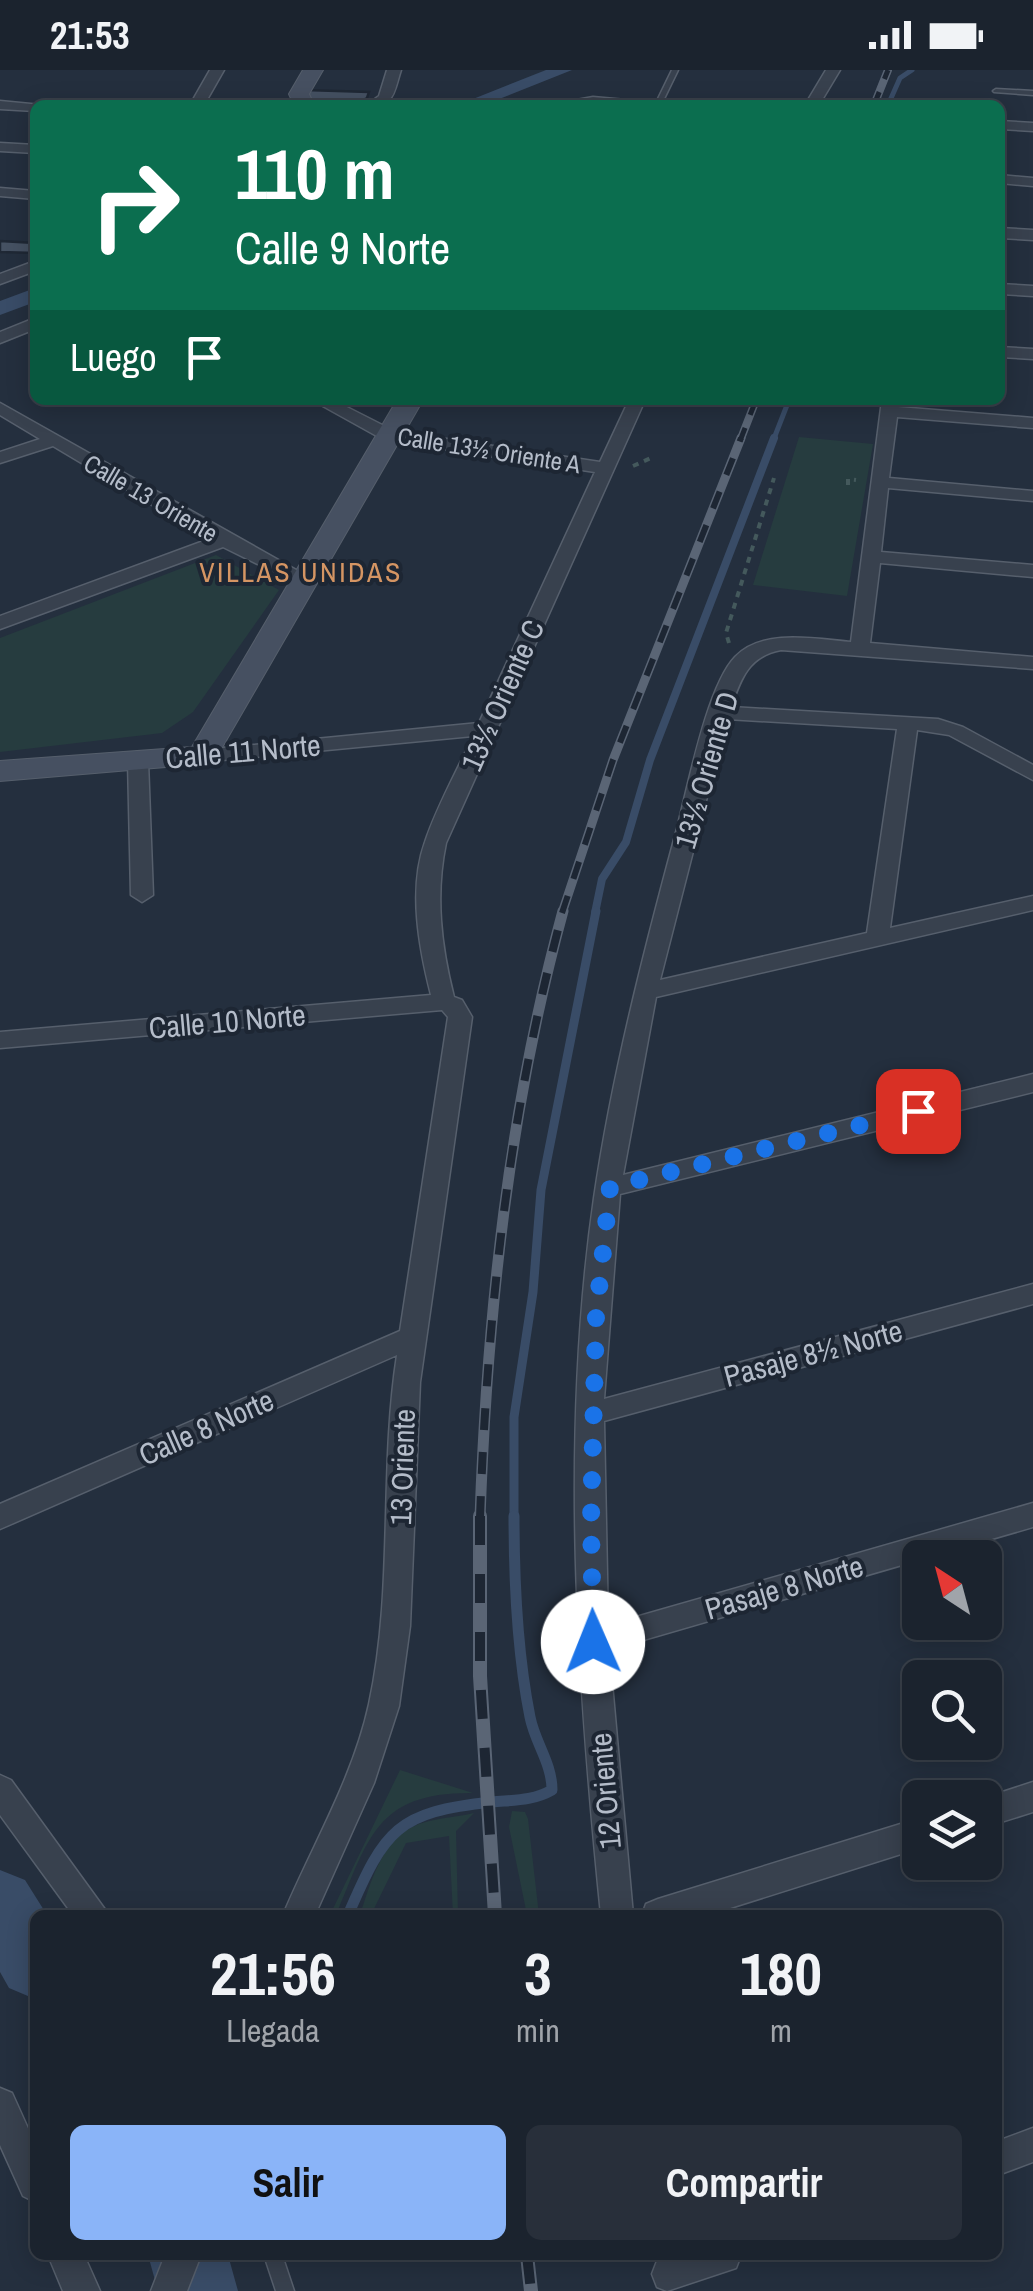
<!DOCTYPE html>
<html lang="es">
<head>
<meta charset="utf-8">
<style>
  :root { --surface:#1b232e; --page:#282f3a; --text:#f1f3f6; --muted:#a0a4aa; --line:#39404a; --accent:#8ab4f8 }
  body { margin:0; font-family:"Archivo Narrow",sans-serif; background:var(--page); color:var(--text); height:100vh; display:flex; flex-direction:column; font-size:38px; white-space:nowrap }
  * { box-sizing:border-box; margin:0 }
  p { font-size:32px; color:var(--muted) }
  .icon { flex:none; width:55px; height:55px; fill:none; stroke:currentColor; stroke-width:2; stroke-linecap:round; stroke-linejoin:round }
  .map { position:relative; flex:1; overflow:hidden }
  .sheet { position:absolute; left:30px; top:1840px; width:972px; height:350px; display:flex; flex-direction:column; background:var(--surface); border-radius:15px; box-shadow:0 5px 25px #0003,0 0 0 2px var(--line) }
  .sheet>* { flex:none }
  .banner { position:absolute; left:30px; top:30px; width:975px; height:305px; border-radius:15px; box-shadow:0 5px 25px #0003,0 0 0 2px var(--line); background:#0b6e4f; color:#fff; overflow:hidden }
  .needle { width:65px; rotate:324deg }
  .tools { position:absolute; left:902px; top:1470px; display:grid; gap:20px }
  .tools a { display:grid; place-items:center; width:100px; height:100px; border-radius:15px; background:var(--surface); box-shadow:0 5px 25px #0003,0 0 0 2px var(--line); font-size:50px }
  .pin { position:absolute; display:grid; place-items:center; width:85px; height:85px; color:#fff; margin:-42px; border-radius:20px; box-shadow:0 5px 15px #0006 }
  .me { position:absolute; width:110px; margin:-55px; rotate:359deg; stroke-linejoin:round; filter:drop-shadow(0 0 8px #0008) }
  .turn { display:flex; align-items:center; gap:35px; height:210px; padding:0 40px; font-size:45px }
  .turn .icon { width:130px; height:130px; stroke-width:2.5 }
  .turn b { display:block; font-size:70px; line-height:85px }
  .then { display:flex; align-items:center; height:95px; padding:0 40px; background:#0003; gap:20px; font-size:38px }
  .eta { display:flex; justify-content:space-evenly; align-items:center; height:170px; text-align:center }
  .eta b { font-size:60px; font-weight:700; line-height:70px }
  .action { display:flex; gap:20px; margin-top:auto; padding:20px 40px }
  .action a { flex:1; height:115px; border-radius:15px; background:var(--accent); color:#111; font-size:40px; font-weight:700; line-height:115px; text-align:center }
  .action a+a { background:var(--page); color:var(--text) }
  .status { display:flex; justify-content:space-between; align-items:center; height:70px; padding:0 50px; background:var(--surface); direction:ltr }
  .status svg { height:28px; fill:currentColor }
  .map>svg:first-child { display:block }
  .green { fill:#263c3f }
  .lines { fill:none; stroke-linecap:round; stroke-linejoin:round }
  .stream-far3 { stroke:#394c67; stroke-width:5 }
  .stream-far2 { stroke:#394c67; stroke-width:8 }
  .stream-far1 { stroke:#394c67; stroke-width:9 }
  .stream { stroke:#394c67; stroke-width:11 }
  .canal { fill:#394c67; fill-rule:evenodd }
  .river { fill:#394c67; fill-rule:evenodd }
  .building { fill:#455162; stroke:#1f2835; stroke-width:2.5 }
  .lane-casing { stroke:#565f6c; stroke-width:3 }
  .street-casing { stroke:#565f6c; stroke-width:3 }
  .secondary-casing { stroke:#565f6c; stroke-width:2 }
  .path { stroke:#44595c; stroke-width:4; stroke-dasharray:6 6; stroke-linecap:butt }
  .lane { fill:#38414e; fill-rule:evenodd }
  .street { fill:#38414e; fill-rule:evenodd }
  .secondary { fill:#465061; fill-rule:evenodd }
  .rail-far3-casing { stroke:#5a6575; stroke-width:8 }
  .rail-far2-casing { stroke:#5a6575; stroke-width:9 }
  .rail-far1-casing { stroke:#5a6575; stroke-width:11 }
  .rail-casing { stroke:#5a6575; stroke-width:14 }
  .rail-far3 { stroke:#1d2633; stroke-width:5; stroke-dasharray:14; stroke-linecap:butt }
  .rail-far2 { stroke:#1d2633; stroke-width:6; stroke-dasharray:18; stroke-linecap:butt }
  .rail-far1 { stroke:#1d2633; stroke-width:8; stroke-dasharray:22; stroke-linecap:butt }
  .rail { stroke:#1d2633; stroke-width:10; stroke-dasharray:29; stroke-linecap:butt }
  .route { stroke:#1a73e8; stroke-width:18; stroke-dasharray:0 32.4 }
  .labels { text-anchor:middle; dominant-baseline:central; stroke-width:8; stroke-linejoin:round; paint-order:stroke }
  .far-street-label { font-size:25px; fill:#b4bcc9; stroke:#1d2633 }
  .far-neighbourhood-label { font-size:28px; letter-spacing:2.5px; fill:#d59563; stroke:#1d2633 }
  .street-label { font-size:30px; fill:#b4bcc9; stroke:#1d2633 }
</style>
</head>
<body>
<div class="status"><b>21:53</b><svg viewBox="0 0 49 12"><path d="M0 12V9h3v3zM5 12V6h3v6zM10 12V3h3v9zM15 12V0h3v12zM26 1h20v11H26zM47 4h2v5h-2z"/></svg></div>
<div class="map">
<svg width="1033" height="2221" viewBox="0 0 1033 2221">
  <rect width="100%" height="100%" fill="#242f3e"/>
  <!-- green -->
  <path class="green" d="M799,367l74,7 -26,152 -94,-11z
    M216,485l63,35 -86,122 -31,21 -162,19v-114z
    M400,1700l73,23c-97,-1 -104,45 -137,122h-6z
    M512,1741l13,1 3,7 11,96h-12l-18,-88z
    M474,1743l-18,18 2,84h-5l-4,-79 -43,7 -35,72h-11c10,-30 21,-73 52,-88 18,-9 42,-9 62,-14z"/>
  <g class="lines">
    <!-- stream-far3 -->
    <path class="stream-far3" d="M888,35l12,-27 12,-8
      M773,371l16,-41"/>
    <!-- stream-far2 -->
    <path class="stream-far2" d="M595,843l7,-34 24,-37 24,-82 124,-322"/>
    <!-- stream-far1 -->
    <path class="stream-far1" d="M514,1448v-101l19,-125 8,-102 55,-279"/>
    <!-- stream -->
    <path class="stream" d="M348,1845c37,-86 49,-103 144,-113 21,-2 41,-1 60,-12 0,-27 -17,-47 -22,-73 -13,-65 -16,-135 -16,-201"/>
    <!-- canal -->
    <path class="canal" d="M546,0h26l-88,35h-26z
      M35,218v14l-35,13v-14z"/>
    <!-- river -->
    <path class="river" d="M0,1800l25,10 22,35h-12v84l-26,-11 -9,-16z
      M148,2185h80l10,36h-80z"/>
  </g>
  <!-- building -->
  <path class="building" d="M305,20l64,2 -2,6 -14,7h-42z
    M0,171l35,2v10l-35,-1z"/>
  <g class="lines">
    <defs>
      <path id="lane" d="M672,0h6l-17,35h-6z
        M996,19l37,2v4l-39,-3 -1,-1z
        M264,2185h18l12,36h-18z"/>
      <path id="street" d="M210,0h14l-20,35h-14z
        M387,0h14c-8,24 -5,35 -34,35l12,-9z
        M826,0h14l-21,35h-14z
        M593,27l44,4 7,4h-95z
        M0,31l41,4h-6v6l-35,-2z
        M1000,51l33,2v8l-33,-2z
        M0,73l35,2v8l-35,-2z
        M1000,105l33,3v8l-33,-3z
        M0,118l35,3v8l-35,-3z
        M1000,158l33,2v10l-33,-2z
        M35,191v10l-35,13v-10z
        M1000,214l33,2v10l-33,-2z
        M35,248v11l-35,14v-11z
        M1000,277l33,2v10l-33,-2z
        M312,330h21l61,31 206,31 29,-62h16l-199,443c-11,52 -5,103 8,154l8,3 10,17 -52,365 -10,244 -11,80 -25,77 -59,132h-32c29,-69 70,-137 86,-211 25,-114 10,-234 28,-349l-397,174v-25l400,-173 48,-314 -6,-7 -442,38v-16l431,-37c-12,-47 -23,-106 -6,-153 12,-36 32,-71 48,-106l-271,26 -10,-6 10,-6 277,-27 116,-251 -211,-32z
        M882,330h16v7l135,11v10l-136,-11 -8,61 144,13v10l-145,-13 -7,64 152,13v12l-153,-14 -10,80 163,14v12l-252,-19c-32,6 -40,28 -50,57l207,12 25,8 70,38v15l-84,-45 -32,-5 -27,198 143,-32v14l-377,87 -33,178 410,-101v18l-413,102 -16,205 429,-115v20l-429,117 4,204 425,-122v24l-424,123 24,265h-32c-24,-237 -41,-480 -7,-717 18,-123 49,-243 81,-362 12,-43 31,-149 60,-179 28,-29 80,-18 116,-15zM727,649l170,10 -30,204 -207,47z
        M0,333l314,177 -2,4h-14l-75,-37 -223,82v-13l209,-77 -156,-93 -53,17v-11l40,-13 -40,-24z
        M138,685l10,6 5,134 -11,7 -11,-7 -3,-134z
        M0,1705l11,5 98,135h-36l-73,-100z
        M1033,1712v30l-48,15 -1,-29z
        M920,1748v30l-212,67h-66l4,-11 12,-5z
        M0,2018l12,5 23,51v58l-12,-6 -23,-51z
        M1033,2058v34l-35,13v-34z
        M48,2185h36l16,36h-37z
        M165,2185h36l-14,36h-36z
        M672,2185h69l-5,13 -69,23 -10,-4 -5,-13 5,-13z"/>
      <path id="secondary" d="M303,0h20l-14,24 5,11h-20l-5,-11z
        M397,330h26l-210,363 -213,18v-20l192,-14z"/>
    </defs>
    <!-- lane casing -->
    <use href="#lane" class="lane-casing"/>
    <!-- street casing -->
    <use href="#street" class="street-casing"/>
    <!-- secondary casing -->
    <use href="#secondary" class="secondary-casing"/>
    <!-- path -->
    <path class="path" d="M633,396l18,-8
      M848,415v-6l8,1
      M729,573l-3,-10 48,-155"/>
    <!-- lane -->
    <use href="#lane" class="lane"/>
    <!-- street -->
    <use href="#street" class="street"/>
    <!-- secondary -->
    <use href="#secondary" class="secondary"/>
    <defs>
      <path id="rail-far3" d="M874,35l14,-35
        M740,371l16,-41"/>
      <path id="rail-far2" d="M562,843l51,-153 128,-322"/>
      <path id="rail-far1" d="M480,1448c7,-204 29,-409 83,-607"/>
      <path id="rail" d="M480,1446v160l15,239
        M527,2185l4,36"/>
    </defs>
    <!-- rail-far3 casing -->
    <use href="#rail-far3" class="rail-far3-casing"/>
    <!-- rail-far2 casing -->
    <use href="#rail-far2" class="rail-far2-casing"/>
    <!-- rail-far1 casing -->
    <use href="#rail-far1" class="rail-far1-casing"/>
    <!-- rail casing -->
    <use href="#rail" class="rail-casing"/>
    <!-- rail-far3 -->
    <use href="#rail-far3" class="rail-far3"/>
    <!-- rail-far2 -->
    <use href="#rail-far2" class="rail-far2"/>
    <!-- rail-far1 -->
    <use href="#rail-far1" class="rail-far1"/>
    <!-- rail -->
    <use href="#rail" class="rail"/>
  </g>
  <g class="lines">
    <!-- route -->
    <path class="route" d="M593,1572l-2,-123 5,-202 14,-130 308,-76"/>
  </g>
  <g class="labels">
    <!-- far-street labels -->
    <g class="far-street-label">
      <text transform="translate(489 380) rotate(9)">Calle 13½ Oriente A</text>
      <text transform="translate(151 428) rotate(30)">Calle 13 Oriente</text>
    </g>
    <!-- far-neighbourhood labels -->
    <g class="far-neighbourhood-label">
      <text x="301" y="502">VILLAS UNIDAS</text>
    </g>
    <!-- street labels -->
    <g class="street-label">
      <text transform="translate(502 625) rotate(-66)">13½ Oriente C</text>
      <text transform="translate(243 681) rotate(-5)">Calle 11 Norte</text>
      <text transform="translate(706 700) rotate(-74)">13½ Oriente D</text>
      <text transform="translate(227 951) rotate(-5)">Calle 10 Norte</text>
      <text transform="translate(813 1283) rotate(-15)">Pasaje 8½ Norte</text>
      <text transform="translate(206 1357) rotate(-24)">Calle 8 Norte</text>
      <text transform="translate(402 1397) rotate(-88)">13 Oriente</text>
      <text transform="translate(784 1517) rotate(-16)">Pasaje 8 Norte</text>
      <text transform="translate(605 1721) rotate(-95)">12 Oriente</text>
    </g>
  </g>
</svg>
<div class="tools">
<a><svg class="needle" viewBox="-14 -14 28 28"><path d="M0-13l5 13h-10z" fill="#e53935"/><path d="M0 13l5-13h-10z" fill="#a0a4aa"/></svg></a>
<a><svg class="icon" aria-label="search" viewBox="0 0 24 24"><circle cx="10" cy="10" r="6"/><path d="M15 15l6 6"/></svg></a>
<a><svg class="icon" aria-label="layers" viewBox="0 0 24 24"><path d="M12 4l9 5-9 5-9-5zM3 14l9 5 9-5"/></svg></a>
</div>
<div class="pin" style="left:918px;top:1041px;background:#d93025"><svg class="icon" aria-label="arrive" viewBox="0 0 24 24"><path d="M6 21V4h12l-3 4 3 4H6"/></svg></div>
<svg class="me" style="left:593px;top:1572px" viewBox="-20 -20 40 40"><circle r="19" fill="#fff"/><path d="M0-13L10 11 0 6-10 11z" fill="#1a73e8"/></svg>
<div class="banner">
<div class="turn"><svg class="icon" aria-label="right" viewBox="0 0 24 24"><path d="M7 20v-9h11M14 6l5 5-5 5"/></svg><div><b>110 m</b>Calle 9 Norte</div></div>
<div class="then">Luego<svg class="icon" aria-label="arrive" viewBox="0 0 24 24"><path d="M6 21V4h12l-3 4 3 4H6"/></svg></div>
</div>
<section class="sheet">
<div class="eta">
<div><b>21:56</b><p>Llegada</p></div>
<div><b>3</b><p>min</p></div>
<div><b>180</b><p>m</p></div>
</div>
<div class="action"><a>Salir</a><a>Compartir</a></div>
</section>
</div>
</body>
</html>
